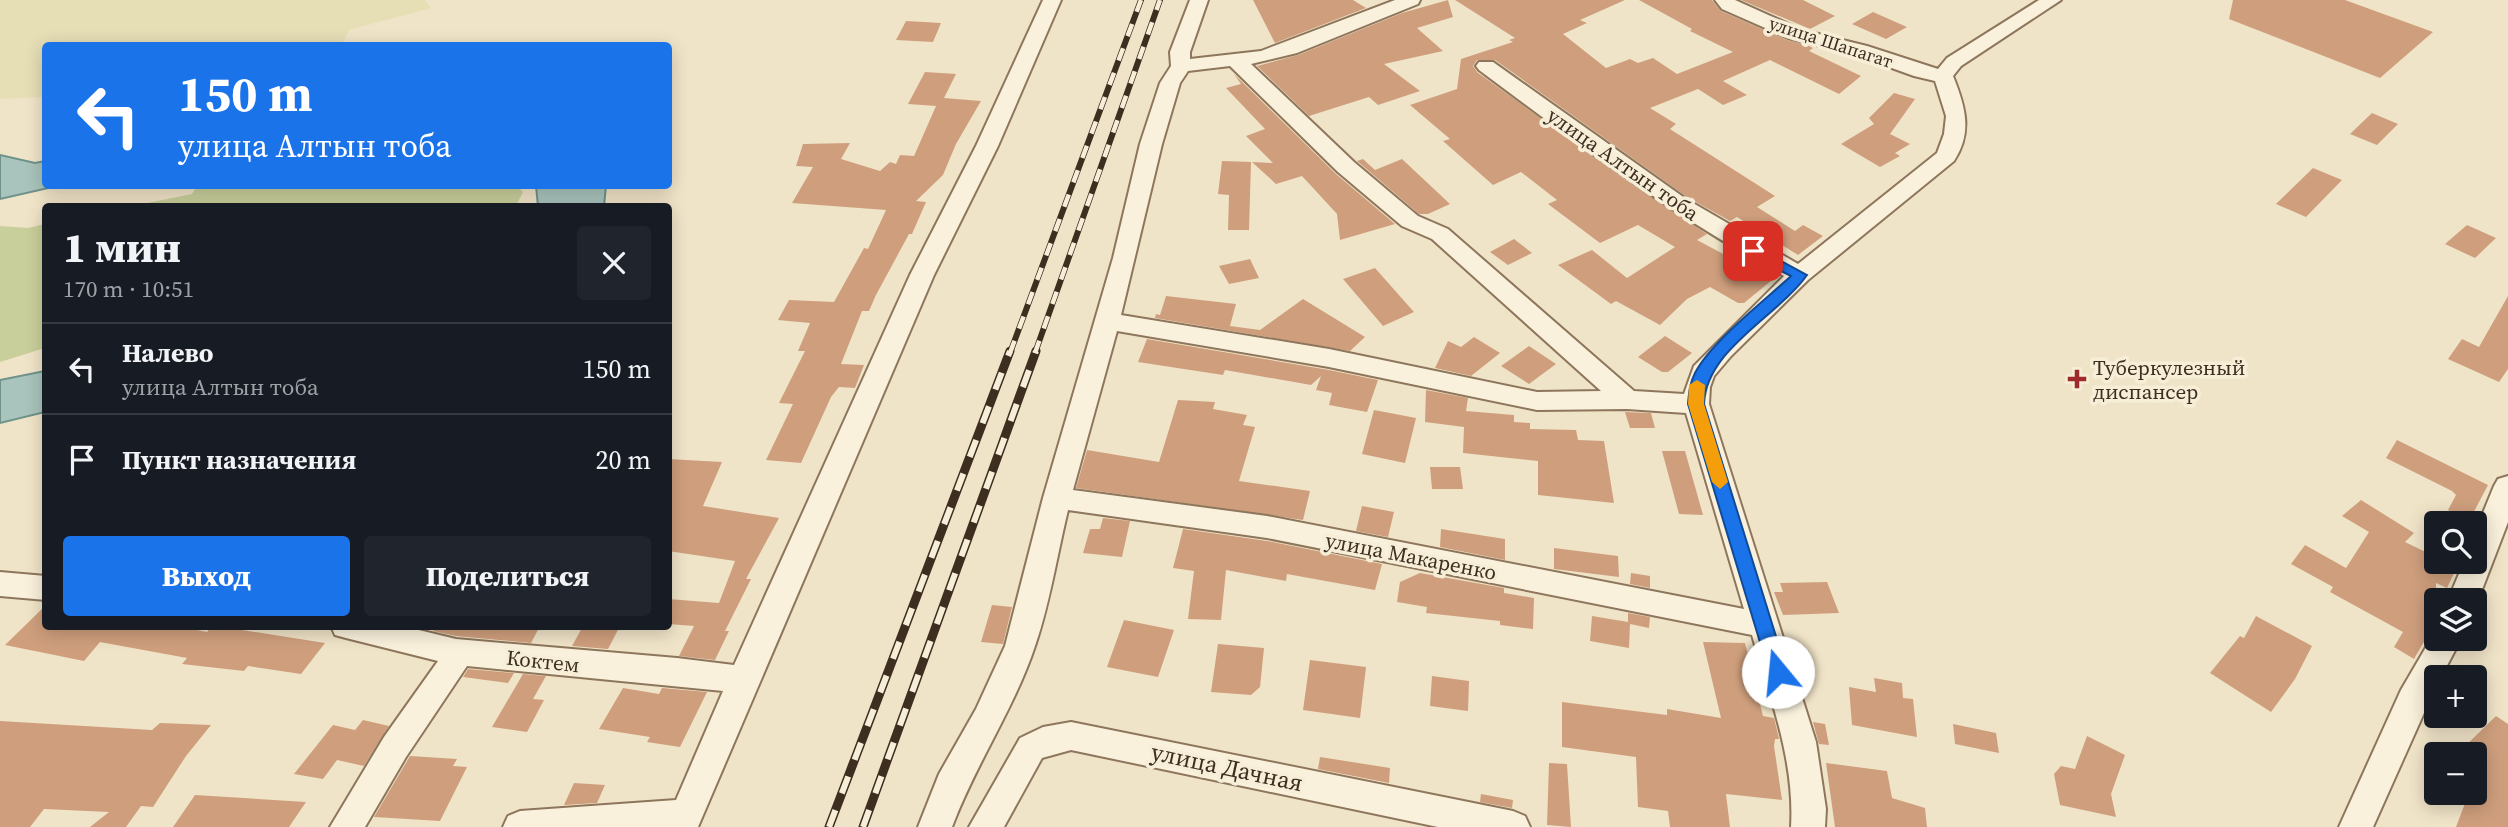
<!DOCTYPE html>
<html lang="ru">
<head>
<meta charset="utf-8">
<style>
  :root { --surface:#171b24; --page:#20242c; --text:#f1f3f6; --muted:#9ea1a6; --line:#363941; --accent:#1a73e8 }
  body { margin:0; font-family:"Source Serif 4",serif; background:var(--page); color:var(--text); height:100vh; display:flex; flex-direction:column; font-size:26px; white-space:nowrap }
  * { box-sizing:border-box; margin:0 }
  p { font-size:23px; color:var(--muted) }
  .icon { flex:none; width:38px; height:38px; fill:none; stroke:currentColor; stroke-width:2; stroke-linecap:round; stroke-linejoin:round }
  .map { position:relative; flex:1; overflow:hidden }
  .drawer { position:absolute; left:42px; top:203px; width:630px; height:427px; display:flex; flex-direction:column; background:var(--surface); border-radius:7px; box-shadow:0 4px 18px #0003 }
  .drawer>* { flex:none }
  .guide { position:absolute; left:42px; top:42px; width:630px; height:147px; border-radius:7px; box-shadow:0 4px 18px #0003; background:#1a73e8; color:#fff; overflow:hidden }
  .controls { position:absolute; left:2424px; top:511px; display:grid; gap:14px }
  .controls a { display:grid; place-items:center; width:63px; height:63px; border-radius:7px; background:var(--surface); box-shadow:0 4px 18px #0003; font-size:35px }
  .pin { position:absolute; display:grid; place-items:center; width:60px; height:60px; color:#fff; margin:-30px; border-radius:14px; box-shadow:0 4px 10px #0006 }
  .me { position:absolute; width:77px; margin:-38px; rotate:343deg; stroke-linejoin:round; filter:drop-shadow(0 0 5px #0008) }
  .turn { display:flex; align-items:center; gap:24px; height:147px; padding:0 21px; font-size:32px }
  .turn .icon { width:91px; height:91px; stroke-width:2.5 }
  .turn b { display:block; font-size:49px; line-height:60px }
  .round { display:grid; place-items:center; flex:none; width:74px; height:74px; border-radius:7px; background:var(--page) }
  .head { display:flex; align-items:center; justify-content:space-between; height:119px; padding:0 21px }
  h1 { font-size:42px; font-weight:800; line-height:52px }
  .cta { display:flex; gap:14px; margin-top:auto; padding:14px 21px }
  .cta a { flex:1; height:80px; border-radius:7px; background:var(--accent); color:#fff; font-size:28px; font-weight:800; line-height:80px; text-align:center }
  .cta a+a { background:var(--page); color:var(--text) }
  ul { padding:0; list-style:none }
  li { display:flex; align-items:center; gap:21px; height:91px; padding:0 21px; border-top:2px solid var(--line) }
  li div { flex:1 }
  li b { display:block; font-size:26px }
  li em { font-style:normal }
  .map>svg:first-child { display:block }
  .farmland { fill:#e6deb5 }
  .green { fill:#c9cf9b }
  .water { fill:#a9c4bc; stroke:#6f938a; stroke-width:2 }
  .building { fill:#cf9f7d }
  .lines { fill:none; stroke-linecap:round; stroke-linejoin:round }
  .minor-casing { stroke:#8d765c; stroke-width:4 }
  .minor { fill:#faf1dc; fill-rule:evenodd }
  .rail-far1-casing { stroke:#3d2e20; stroke-width:6 }
  .rail-casing { stroke:#3d2e20; stroke-width:9 }
  .rail-far1 { stroke:#f7eed8; stroke-width:4.5; stroke-dasharray:13; stroke-linecap:butt }
  .rail { stroke:#f7eed8; stroke-width:6; stroke-dasharray:18; stroke-linecap:butt }
  .route { fill:#1a73e8; stroke:#114b97; stroke-width:2 }
  .slow { fill:#f59e0b }
  .poi-dot { fill:#9e2a2b; stroke:#f7eed8; stroke-width:2.5 }
  .labels { text-anchor:middle; dominant-baseline:central; stroke-width:7; stroke-linejoin:round; paint-order:stroke }
  .far-street-label { font-size:18px; fill:#3d2e20; stroke:#f7eed8 }
  .street-label { font-size:21px; fill:#3d2e20; stroke:#f7eed8 }
  .poi-label { font-size:21px; fill:#3d2e20; stroke:#f7eed8; text-anchor:start }
  .near-street-label { font-size:24px; fill:#3d2e20; stroke:#f7eed8 }
</style>
</head>
<body>
<div class="map">
<svg width="2508" height="827" viewBox="0 0 2508 827">
  <rect width="100%" height="100%" fill="#f0e4c8"/>
  <!-- farmland -->
  <path class="farmland" d="M0,0h425l6,8 -82,22 -7,15 -296,1 -1,51 -45,2z"/>
  <!-- green -->
  <path class="green" d="M197,186h320l6,6 -7,14h-384l60,-12z
    M45,224v124l-45,14v-136l28,2z"/>
  <!-- water -->
  <path class="water" d="M0,155l35,8 10,-2 1,25h11l-57,13z
    M536,186h70l-2,20h-66z
    M45,371v41l-45,11v-43z"/>
  <!-- building -->
  <path class="building" d="M1253,0h100l13,8 -91,35z
    M1448,0l5,17 -36,11 26,23 -59,13 36,27 -42,14 -9,-8 -60,19 -52,-50 41,-11 104,-42z
    M1455,0h170l-45,20 7,3 -24,11 43,34 24,-9 8,4 15,-5 24,16 56,-22 -43,-21 2,-2 -53,-29h73l9,11 66,29 20,5 6,3 -4,3 52,25 -22,18 -69,-34 -47,21 24,14 -24,10 -25,-16 -48,19 26,16 -6,5 105,67 -18,11 38,24 8,-6 20,11 -25,19 -61,-38 -7,4 -43,-24 -192,-137h-18l-4,6 4,6 150,109 80,53 -10,6 75,40 -28,23h-6l-28,-16 -23,12 -27,26 -44,-24 -5,3 -53,-39 34,-15 35,28 48,-31 -37,-22 -38,18 -52,-39 9,-4 -36,-28 -28,13 -50,-44 7,-2 -40,-34 47,-16 4,-30 52,-17 -4,-2 6,-2z
    M1741,0h62l32,16 -25,13z
    M2233,0h112l88,32 -53,46 -151,-59z
    M1873,12l34,15 -21,12 -34,-15z
    M906,21l35,2 -8,19 -37,-2z
    M925,72l31,2 -12,24 37,3 -25,43 -13,31 -27,26 10,1 -14,32h-3l-33,61 -7,16h-7l-21,53 23,1 -9,23 -16,-1 -8,10 -30,66 -35,-3 27,-56 -14,-1 26,-52h-7l12,-28 -32,-3 11,-20 45,2 30,-54 4,1 18,-39 -94,-7 21,-36 -17,-1 7,-22 47,-1 -9,16 39,12 10,-9 6,2 4,-9 14,1 22,-50 -28,-2z
    M1234,74l102,100 59,50 -55,16 -3,-26 -35,-38 -26,8 -24,-22 21,1 -27,-27 19,-7 -39,-41 15,-4z
    M1894,93l21,6 -25,35 20,10 -15,9 5,3 -20,11 -39,-23 33,-20 -5,-6z
    M2372,113l26,11 -21,21 -27,-11z
    M1363,159l12,11 27,-11 48,45 -22,10h-9l-62,-53z
    M1222,161l29,1 -2,68h-21l1,-35 -11,-1z
    M2313,168l29,12 -36,37 -30,-13z
    M2467,225l29,13 -21,20 -30,-14z
    M1514,239l18,14 -24,12 -18,-13z
    M1250,259l9,19 -30,6 -10,-18z
    M1375,268l39,44 -31,14 -40,-47z
    M1166,296l70,8 -6,22 30,4 43,-31 62,38 -15,14 -195,-33 1,-4 4,1z
    M2508,296v73l-9,13 -51,-23 14,-20 17,8z
    M1665,336l27,17 -24,19h-6l-24,-15z
    M1474,337l26,16 -29,23 -36,-8 13,-27 13,6z
    M1147,339l182,31 49,10 -11,32 -38,-7 3,-12 -16,-3 5,-14 -10,9 -86,-15 -2,5 -85,-13z
    M1529,346l27,18 -27,20 -28,-18z
    M1426,390l42,8 -2,13 48,4v7l16,1v6l46,1 2,10 26,1 10,62 -76,-8v-34l-75,-8 1,-26 -39,-5z
    M1178,400l37,2 -2,7 34,6 -4,10 12,2 -16,54 71,10 -7,29 -227,-32 11,-38 72,12z
    M1374,410l42,8 -11,45 -43,-9z
    M1625,412l26,1 4,15h-25z
    M2397,440l91,45 -19,36 -21,-11 8,-15 -4,-4 -66,-33z
    M1662,451h23l18,64 -24,-1z
    M668,459l54,3 -19,44 76,12 -33,61h5l-26,52h4l-14,29 -36,-4 15,-30 -26,-2v-25l51,4 16,-42 -67,-10z
    M1430,467h30l3,22h-31z
    M2361,500l53,33 -9,9 31,15v5h10l11,5 -10,21 -11,-5v38l-22,38 -20,-12 9,-15 -73,-40 3,-5 -42,-23 14,-19 41,23 23,-36 -27,-16z
    M1362,506l32,6 -6,25 -32,-6z
    M1103,518l27,3 -8,36 -39,-4 7,-24h10z
    M1183,529l84,12 115,23 -7,26 -88,-16 -1,7 -60,-11 -5,50 -33,-1 6,-48 -21,-3z
    M1441,529l64,10v21l-65,-13z
    M1554,548l64,8 1,21 -65,-8z
    M1420,573l84,15v5l30,5 -1,31 -33,-4v-4l-74,-8 1,-6 -30,-5 3,-20z
    M1631,573l19,3v12l-20,-4z
    M1827,582l12,31 -56,2 -9,-23h9l-3,-9z
    M46,605v21h131l30,6 5,-6h5l108,17 -24,31 -53,-8 -4,5 -62,-7 5,-6 -87,-16 -16,19 -79,-16z
    M992,605l20,2 -9,37 -22,-2z
    M1628,613l22,4 -1,11 -19,-4 -1,24 -39,-7 2,-25 36,6z
    M2256,616l56,30 -17,33 -24,33 -61,-39 30,-37 4,2z
    M1124,620l50,10 -16,47 -51,-10z
    M437,626h103l-9,17 -75,-7 -23,-5z
    M583,626h37l-12,23 -36,-3z
    M1703,642l42,1 18,73 11,2 3,12 2,9h-4l-1,7 8,54 -56,-6 4,33h-60l-2,-16 -30,-4 -2,-50 -74,-10v-45l105,13v-6l54,9z
    M1218,644l46,4 -4,39 -9,8 -40,-3z
    M1310,660l56,7 -6,51 -57,-8z
    M468,669l46,4 -6,10 -45,-6z
    M523,674l23,2 -13,23 11,1 -17,32 -35,-5z
    M1432,676l37,5 -1,30 -38,-5z
    M1874,678l28,5 1,15 10,1 4,38 -65,-12 -3,-38 27,5z
    M623,688l36,6 3,-6 45,4 -27,55 -33,-5 3,-5 -51,-8z
    M2496,716l12,8v103h-52l13,-34h5v-39h-17z
    M363,720l26,6 -25,40 -27,-6 -14,19 -29,-5 39,-49 22,5z
    M0,721l152,9 8,-7 51,2 -25,31 -33,51 -12,-1 -15,21h-36l19,-15 -65,-3 -14,18h-30z
    M1813,722l12,2 4,21 -10,-1z
    M1953,724l43,9 3,20 -44,-9z
    M2087,736l38,19 -14,39 5,23 -56,-12 -6,-31 7,-8 14,3z
    M410,756l47,3 -4,7 14,1 -27,54 -66,-4z
    M1320,757l70,11 -1,15 -71,-14z
    M1549,763l18,1 4,63 -24,-2z
    M1826,763l61,8 5,27 33,10 2,19h-92z
    M574,783l31,2 -8,18 -33,2z
    M1481,794l32,6 -1,8 -32,-6z
    M195,795l63,4 48,3 -17,25h-116z"/>
  <g class="lines">
    <defs>
      <path id="minor" d="M1043,0h18l-63,146 -64,129 -236,552h-195l5,-11 12,-5 156,-11 47,-109 -256,-25 -61,91 -41,70h-35l54,-90 54,-76 -92,-23 -11,-3 -4,-9h71l54,13 221,19 57,7 176,-390 66,-129z
        M1190,0h18l-18,52v7l71,-8 134,-51h25l-2,4 -121,49 -46,11 103,98 64,54 30,13 186,162 50,3 10,-28 90,-90c-108,-58 -206,-132 -305,-206l-3,-4 3,-4h14l193,137 112,65 139,-111 7,-19 2,-18 -11,-35 -21,-5 -61,-22 -65,-16 -66,-29 -7,-9h20l67,30 65,16 71,23 9,-11 92,-58h22l-100,66 -8,10c12,30 20,56 1,85l-146,119 -77,76 -17,20 -4,11 -1,17 107,338 10,67 -1,18h-34c4,-66 -21,-130 -39,-192l-485,-97 -199,-28c-11,45 -18,93 -33,136 -21,63 -60,119 -83,181h-34l21,-53 37,-65 29,-63 38,-148 70,-240 27,-114 20,-61 11,-17 -1,-14zM1230,66l108,106 64,54 30,13 169,152 -64,1 -208,-43 -208,-34 41,-171 18,-61 8,-12zM1117,331l212,36 208,43 90,-1 59,4 58,196 -477,-93 -194,-26z
        M2508,476v46l-30,78 -4,7v-7h-26l16,-38h10v-27l20,-49 4,-7z
        M0,572l46,4v24l-46,-4z
        M2436,630v9h25l-20,38h-5v9l-63,141h-34l62,-137z
        M1071,722l442,89 12,5 5,11h-92l-367,-77 -29,8 -38,69h-35l51,-89 23,-11z"/>
    </defs>
    <!-- minor casing -->
    <use href="#minor" class="minor-casing"/>
    <!-- minor -->
    <use href="#minor" class="minor"/>
    <defs>
      <path id="rail-far1" d="M1010,353l131,-353
        M1035,353l125,-353"/>
      <path id="rail" d="M829,827l181,-476
        M863,827l173,-476"/>
    </defs>
    <!-- rail-far1 casing -->
    <use href="#rail-far1" class="rail-far1-casing"/>
    <!-- rail casing -->
    <use href="#rail" class="rail-casing"/>
    <!-- rail-far1 -->
    <use href="#rail-far1" class="rail-far1"/>
    <!-- rail -->
    <use href="#rail" class="rail"/>
  </g>
  <!-- route -->
  <path class="route" d="M1753,246l54,29c-30,42 -101,74 -103,129l83,268 -2,5 -7,3 -7,-3 -2,-5 -81,-268c1,-12 2,-21 7,-31 16,-31 69,-72 96,-97l-43,-22 -2,-3z"/>
  <!-- slow -->
  <path class="slow" d="M1697,380l8,5 -1,19 24,78 -8,7 -8,-7 -24,-78 1,-19z"/>
  <!-- markers -->
  <path class="poi-dot" d="M2073.5 368.5h7v7h7v7h-7v7h-7v-7h-7v-7h7z"/>
  <g class="labels">
    <!-- far-street labels -->
    <g class="far-street-label">
      <text transform="translate(1831 42) rotate(18)">улица Шапагат</text>
    </g>
    <!-- street labels -->
    <g class="street-label">
      <text transform="translate(1623 164) rotate(35)">улица Алтын тоба</text>
      <text transform="translate(1411 556) rotate(11)">улица Макаренко</text>
      <text transform="translate(543 661) rotate(6)">Коктем</text>
    </g>
    <!-- poi labels -->
    <g class="poi-label">
      <text x="2093" y="367">Туберкулезный<tspan x="2093" dy="24">диспансер</tspan></text>
    </g>
    <!-- near-street labels -->
    <g class="near-street-label">
      <text transform="translate(1227 767) rotate(12)">улица Дачная</text>
    </g>
  </g>
</svg>
<div class="controls">
<a><svg class="icon" aria-label="search" viewBox="0 0 24 24"><circle cx="10" cy="10" r="6"/><path d="M15 15l6 6"/></svg></a>
<a><svg class="icon" aria-label="layers" viewBox="0 0 24 24"><path d="M12 4l9 5-9 5-9-5zM3 14l9 5 9-5"/></svg></a>
<a>+</a>
<a>−</a>
</div>
<div class="pin" style="left:1753px;top:251px;background:#d93025"><svg class="icon" aria-label="arrive" viewBox="0 0 24 24"><path d="M6 21V4h12l-3 4 3 4H6"/></svg></div>
<svg class="me" style="left:1778px;top:672px" viewBox="-20 -20 40 40"><circle r="19" fill="#fff"/><path d="M0-13L10 11 0 6-10 11z" fill="#1a73e8"/></svg>
<div class="guide">
<div class="turn"><svg class="icon" aria-label="left" viewBox="0 0 24 24"><path d="M17 20v-9H6M10 6l-5 5 5 5"/></svg><div><b>150 m</b>улица Алтын тоба</div></div>
</div>
<section class="drawer">
<div class="head"><div><h1>1 мин</h1><p>170 m · 10:51</p></div><a class="round"><svg class="icon" aria-label="close" viewBox="0 0 24 24"><path d="M6 6l12 12M18 6L6 18"/></svg></a></div>
<ul>
<li><svg class="icon" aria-label="left" viewBox="0 0 24 24"><path d="M17 20v-9H6M10 6l-5 5 5 5"/></svg><div><b>Налево</b><p>улица Алтын тоба</p></div><em>150 m</em></li>
<li><svg class="icon" aria-label="arrive" viewBox="0 0 24 24"><path d="M6 21V4h12l-3 4 3 4H6"/></svg><div><b>Пункт назначения</b></div><em>20 m</em></li>
</ul>
<div class="cta"><a>Выход</a><a>Поделиться</a></div>
</section>
</div>
</body>
</html>
